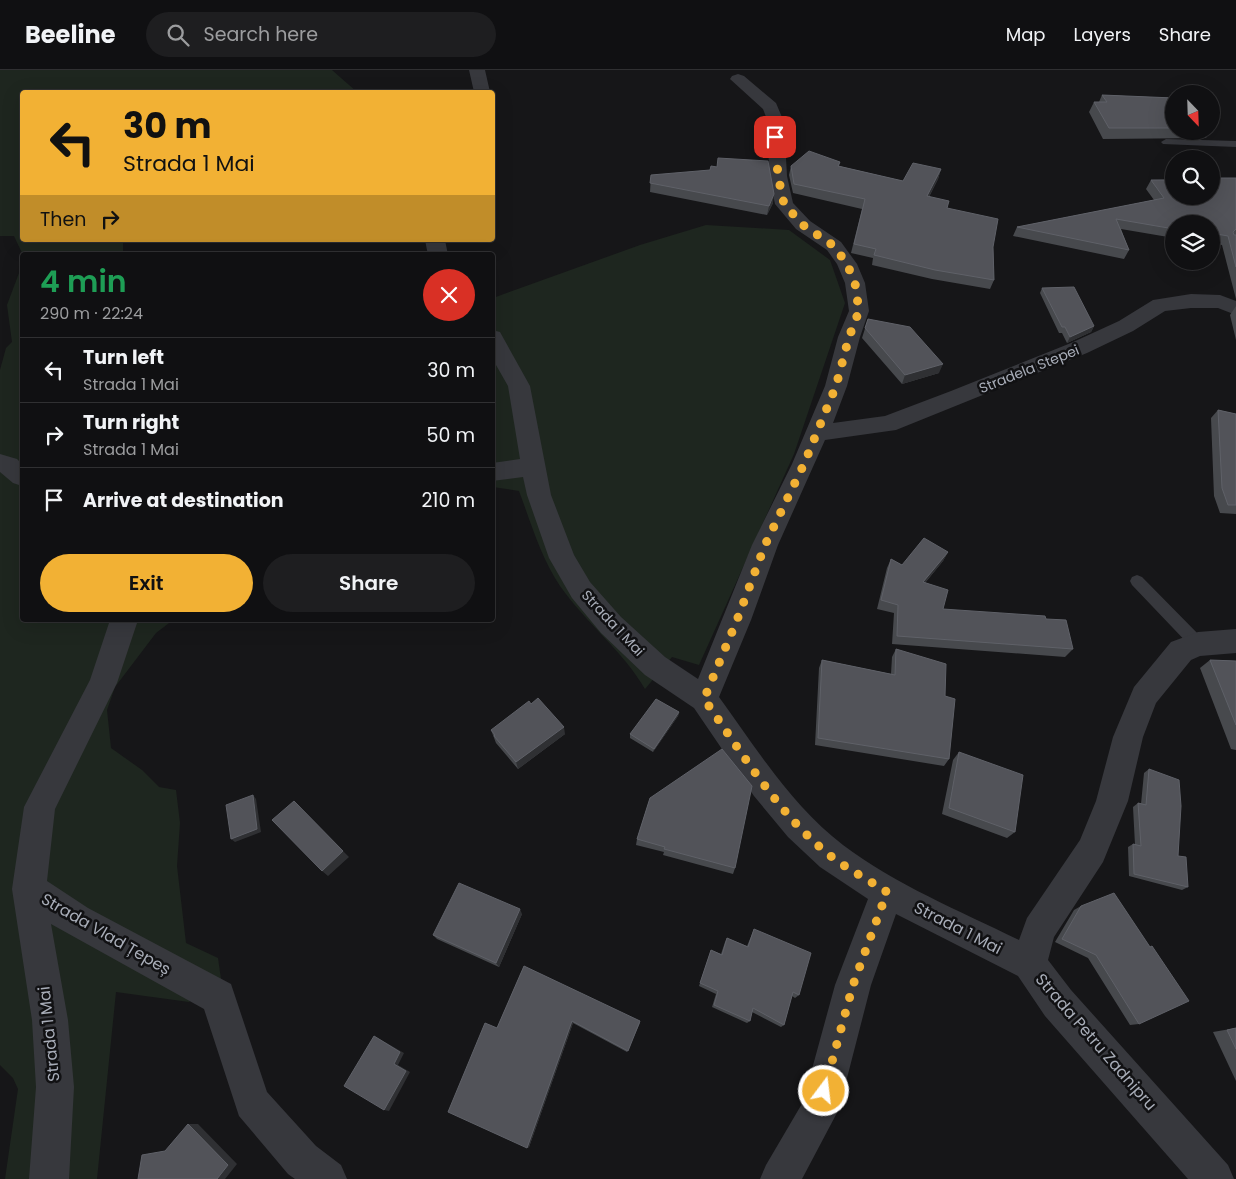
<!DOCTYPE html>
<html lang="en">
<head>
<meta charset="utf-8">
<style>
  :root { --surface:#101012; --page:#1e1e20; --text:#f1f3f6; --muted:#9c9d9f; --line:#303032; --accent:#f2b134 }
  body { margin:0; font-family:Poppins,sans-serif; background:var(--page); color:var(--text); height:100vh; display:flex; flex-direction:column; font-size:19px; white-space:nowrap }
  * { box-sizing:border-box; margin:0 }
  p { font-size:16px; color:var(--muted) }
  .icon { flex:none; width:28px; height:28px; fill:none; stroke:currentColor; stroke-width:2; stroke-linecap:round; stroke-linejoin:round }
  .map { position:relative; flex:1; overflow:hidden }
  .drawer { position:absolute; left:20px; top:182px; width:475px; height:370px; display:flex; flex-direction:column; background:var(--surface); border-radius:5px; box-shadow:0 5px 20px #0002,0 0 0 1px var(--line) }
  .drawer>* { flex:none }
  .hud { position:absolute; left:20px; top:20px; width:475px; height:152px; border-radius:5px; box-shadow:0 5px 20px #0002,0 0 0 1px var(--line); background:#f2b134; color:#111; overflow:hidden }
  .needle { width:32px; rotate:157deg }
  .fabs { position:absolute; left:1165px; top:15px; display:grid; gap:10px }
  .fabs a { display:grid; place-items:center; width:55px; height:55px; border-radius:50%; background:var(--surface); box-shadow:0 5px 20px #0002,0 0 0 1px var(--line); font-size:25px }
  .pin { position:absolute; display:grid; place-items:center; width:42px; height:42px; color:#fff; margin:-21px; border-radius:10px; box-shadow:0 2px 8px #0006 }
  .me { position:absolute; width:55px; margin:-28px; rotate:15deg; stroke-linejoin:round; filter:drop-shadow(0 0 4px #0008) }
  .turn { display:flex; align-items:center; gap:18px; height:105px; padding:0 20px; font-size:22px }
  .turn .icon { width:65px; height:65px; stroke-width:2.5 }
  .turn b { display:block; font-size:35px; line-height:42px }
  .then { display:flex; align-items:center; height:48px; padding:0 20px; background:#0003; gap:10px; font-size:19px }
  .round { display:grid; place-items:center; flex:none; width:52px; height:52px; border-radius:26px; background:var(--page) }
  .headline { display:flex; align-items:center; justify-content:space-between; height:85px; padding:0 20px }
  h1 { font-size:30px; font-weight:600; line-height:38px; color:#1e9e55 }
  .action { display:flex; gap:10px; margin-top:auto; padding:10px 20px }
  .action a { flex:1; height:58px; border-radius:30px; background:var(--accent); color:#111; font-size:20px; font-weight:600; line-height:58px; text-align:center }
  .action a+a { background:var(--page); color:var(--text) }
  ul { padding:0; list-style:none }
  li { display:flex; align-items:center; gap:15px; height:65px; padding:0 20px; border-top:1px solid var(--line) }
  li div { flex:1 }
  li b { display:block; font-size:19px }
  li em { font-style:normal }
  header { display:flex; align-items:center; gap:30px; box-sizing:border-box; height:70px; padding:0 25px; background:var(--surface); border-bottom:1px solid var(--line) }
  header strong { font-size:24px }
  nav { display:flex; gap:28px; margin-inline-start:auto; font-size:18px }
  .search { width:350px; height:45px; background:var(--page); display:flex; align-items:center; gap:12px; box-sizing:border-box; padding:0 18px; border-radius:28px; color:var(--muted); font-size:19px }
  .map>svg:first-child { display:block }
  .green { fill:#1e261f }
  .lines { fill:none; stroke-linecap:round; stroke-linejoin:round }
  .lane { fill:#37383d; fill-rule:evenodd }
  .street { fill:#37383d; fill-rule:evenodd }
  .wall { fill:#47494d }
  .shaded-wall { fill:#2f3033 }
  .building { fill:#525359; stroke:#5f6168 }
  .route { stroke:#f2b134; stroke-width:9; stroke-dasharray:0 16.2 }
  .labels { text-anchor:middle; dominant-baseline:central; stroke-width:5; stroke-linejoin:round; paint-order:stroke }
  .street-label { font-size:14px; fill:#a8adb8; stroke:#111113 }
  .near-street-label { font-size:16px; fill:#a8adb8; stroke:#111113 }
</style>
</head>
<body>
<header>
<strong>Beeline</strong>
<div class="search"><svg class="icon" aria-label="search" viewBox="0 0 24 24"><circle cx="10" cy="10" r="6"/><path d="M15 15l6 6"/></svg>Search here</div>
<nav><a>Map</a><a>Layers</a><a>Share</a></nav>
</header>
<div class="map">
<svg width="1236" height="1109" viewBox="0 0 1236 1109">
  <rect width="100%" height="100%" fill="#161618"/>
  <!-- green -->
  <path class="green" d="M0,0h332l25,22h-335v148h101v15h-100l-9,-19h-14z
    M706,155l83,5 41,30 15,43 -51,151 -95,211 -27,-8 -27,32c-22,-38 -59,-66 -85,-103 -19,-28 -29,-63 -41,-95l-26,-4v-189l147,-53z
    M22,195v355h151l-17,13 -41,54 -8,23 4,38 31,22 17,17 17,3 4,33 -3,43 9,77 32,15 3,21 -32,23 -73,-10 -19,187h-92l13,-90 -5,-11 -13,-13v-695l6,-22 6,-6 -5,-37z"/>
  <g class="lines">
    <!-- lane -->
    <path class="lane" d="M1166,69l70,2v6l-73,-3 -2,-2z
      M1137,505l5,2 61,62 3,5 -3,5 -5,2 -5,-2 -61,-64 -2,-4 2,-4z"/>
    <!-- street -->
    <path class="street" d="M469,0h16l5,22h-16z
      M738,4l6,2 32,27 8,19 3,54 6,27 17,18 31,21 16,22 8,19 4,28 -9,26 -13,49 -14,37 52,-7 66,-25 120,-48 48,-22 34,-21 38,-6 29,1 16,6v14l-18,-7h-27l-26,3 -32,20 -46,22 -191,77 -71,10 -47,105 -27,75 -32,77c37,51 73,109 124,148 53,40 117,66 176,95l8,-22 53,-78 16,-39 17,-64 21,-50 37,-45 27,-10 38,-3v24l-36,3 -9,4 -35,43 -13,34 -15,64 -25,61 -49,75 -6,23 23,30 157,175 6,14h-46l-143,-163 -27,-40 -122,-62 -25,71 -32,124 -37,70h-42l6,-14 37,-63 32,-117 33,-86 -48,-32 -32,-30 -34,-41 -60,-88 -49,-33 -44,-42 -29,-35 -23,-40 -22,-63 -4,-18 -31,4v-18l28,-4 -12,-73 -16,-28v-28l8,2 30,54 21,109 23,60 16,27 31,35 44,40 33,22 54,-134 40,-81 33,-78 13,-49 11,-26 -4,-28 -8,-19 -10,-14 -31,-21 -21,-25 -6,-28 -1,-54 -5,-13 -33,-30 2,-3z
      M425,170h20l3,15h-20z
      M0,384l17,5 5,5v22l-9,-3 -13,-11z
      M110,550h28l-21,63 -62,126 -8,72 41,27 143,76 36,108 49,54 25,19 6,14h-52l-7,-5 -49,-58 -35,-107 -153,-85 17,96 6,67 -5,92h-40l7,-92 -4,-67 -20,-131 12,-82 66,-127z"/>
  </g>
  <!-- wall -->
  <path class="wall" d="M1102,25l72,3v33h36l-4,7 -103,1 -14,-27 5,-10h5z
    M840,92l-1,4 64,15 38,-12 -3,10 -9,18 18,11 46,39 1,33 -4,9 -58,-10 -60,-14 1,-7 -22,-5 11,-44 -69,-16 -4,-18 2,-9z
    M651,105l122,28 -6,12 -117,-23z
    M1236,108v121l-14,-54 -11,-2v-19h-37v14l-53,-9 8,21 -5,9 -111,-23 4,-9 137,-27 -8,-11 5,-9z
    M1042,218l52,38 -3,6 -24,11 -5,-10h-3l-19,-40z
    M1236,236v34l-6,-25z
    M868,249l71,54 -37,11 -40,-46z
    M1218,340l18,4v100l-16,-1 -6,-17 -3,-78z
    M948,482l-5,9 -18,22 18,26 103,10 27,30 -8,8 -173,-13 2,-31 -17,-4 10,-41 4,-9 11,6z
    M896,579l49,47 4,63 -5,7 -129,-21 4,-77 3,-8 69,14 1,-17z
    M1210,590l26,1v89l-5,-1 -31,-81z
    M679,642l-1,4 -25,36 -23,-14v-4z
    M491,660l74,4 -47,35 -22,-26z
    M959,682l56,80 -8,6 -65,-24 11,-54z
    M1149,699l29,87 10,31 -6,3 -53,-14 -1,-29 5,-3 2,1 -2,-38 5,-4 3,1 3,-31z
    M650,728l85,70 -2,6 -70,-19 1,-3 -28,-7 1,-6z
    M1081,836l58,118 -9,1 -42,-67 -33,-16 19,-32z
    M522,844l-23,53 -62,-28 -4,-4z
    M754,859l45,66 -4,3 -3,-2 -8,29 -3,2 -29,-15 -2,9 -3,2 -35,-16 4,-13 -17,-8 12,-36 10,4 4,-12 2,-4 20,8 5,-12z
    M524,896l116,57 -13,29 -54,-29 -44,124 -2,1 -30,-120z
    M1236,958v53l-23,-49z"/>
  <!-- shaded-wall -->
  <path class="shaded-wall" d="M941,99l-3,10 -14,27 3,-10z
    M774,124l-1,9 -6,12 2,-9z
    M1094,256l-3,6 -24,11 3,-6z
    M943,294l-4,9 -37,11 3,-9z
    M948,482l-5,9 -25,30 5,-9z
    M679,642l-1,4 -25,36 1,-3z
    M564,657l1,7 -47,35 -2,-7z
    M253,725l3,4 5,33 -26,10 -4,-3z
    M343,781l6,6 -21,19 -6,-5z
    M520,839l2,5 -23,53 -3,-4z
    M572,951l1,2 -44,124 -2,1z
    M374,966l4,2 26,15 -6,12 12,7 -21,39 -5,-1 10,-46z
    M188,1054h10l39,40 -12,15h-8z"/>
  <!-- building -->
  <path class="building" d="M1102,25l72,3v30h-65l-15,-26h13z
    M809,81l31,11 -2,4 65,15 10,-18 28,6 -14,27 22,5 -2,7 51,11 -5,28 1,33 -59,-10 -61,-15 2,-6 -22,-5 11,-45 -71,-15 -3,-18z
    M718,88l50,3 6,33 -5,12 -119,-23 1,-8 59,-5 1,-4 6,1z
    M1211,108h25v51l-3,3 1,3h2v32l-8,-31 -17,-3v-9h-37v5l-58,-10 13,31 -112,-23 147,-29 -13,-18h23v16h37z
    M1074,217l20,39 -24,11 -5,-10h-3l-20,-39z
    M868,249l42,8 33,37 -38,11 -40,-47z
    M1218,340l18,4v91h-8l-6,-17z
    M924,468l24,14 -25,30 25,8 -5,19 102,7 1,3 20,1 7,29 -176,-13 1,-31 -17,-5 10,-41 11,6z
    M896,579l50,15 -1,32 10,3 -6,60 -131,-21 4,-78 73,15z
    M1210,590l26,1v64z
    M538,628l26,29 -48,35 -22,-26 1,-1 -4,-5 38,-29 2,3z
    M656,629l23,13 -25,37 -24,-15z
    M722,679l30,37 -17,82 -71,-19 1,-2 -28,-8 13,-41z
    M959,682l64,23 -8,57 -66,-24z
    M1149,699l30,11 2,26 -3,50 8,1 2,30 -54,-13 -1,-30 8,2 -3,-43 8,2z
    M253,725l4,34 -26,10 -5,-34z
    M294,731l49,50 -21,20 -50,-51z
    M459,813l61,26 -24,54 -63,-28z
    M1114,823l36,54 2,-1 37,55 -50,23 -43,-69 -34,-16 19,-33z
    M754,859l57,24 -12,42 -6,-3 -9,33 -31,-17 -3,13 -36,-16 4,-14 -18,-8 11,-33 11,5 5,-17 21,9z
    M524,896l116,55 -12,30 -56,-30 -45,127 -79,-36 37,-89 12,5z
    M1236,958v21l-9,-19z
    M374,966l26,16 -6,12 12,7 -22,39 -40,-24z
    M188,1054l40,41 -11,14h-79l4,-24 23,-4z"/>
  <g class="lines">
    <!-- route -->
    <path class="route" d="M775,67l3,39 6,28 19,21 31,21 13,18 8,19 4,28 -10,26 -13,49 -32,78 -39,81 -28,75 -33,79c37,52 76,118 128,158 17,13 37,23 55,35l-34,93 -29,106"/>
  </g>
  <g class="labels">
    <!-- street labels -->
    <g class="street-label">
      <text transform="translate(1029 299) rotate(-22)">Stradela Stepei</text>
      <text transform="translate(613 553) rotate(47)">Strada 1 Mai</text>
    </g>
    <!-- near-street labels -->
    <g class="near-street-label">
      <text transform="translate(958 858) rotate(27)">Strada 1 Mai</text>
      <text transform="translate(106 864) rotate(30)">Strada Vlad Țepeș</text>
      <text transform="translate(49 964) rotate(-96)">Strada 1 Mai</text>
      <text transform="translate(1096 972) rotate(49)">Strada Petru Zadnipru</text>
    </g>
  </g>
</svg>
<div class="fabs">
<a><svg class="needle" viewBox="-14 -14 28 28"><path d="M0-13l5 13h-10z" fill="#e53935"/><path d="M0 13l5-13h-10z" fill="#9c9d9f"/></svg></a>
<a><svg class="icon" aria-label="search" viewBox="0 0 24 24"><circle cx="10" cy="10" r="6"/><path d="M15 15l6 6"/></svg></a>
<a><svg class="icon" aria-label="layers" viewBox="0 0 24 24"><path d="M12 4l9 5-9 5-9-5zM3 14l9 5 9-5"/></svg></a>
</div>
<div class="pin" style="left:775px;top:67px;background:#d93025"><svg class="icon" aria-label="arrive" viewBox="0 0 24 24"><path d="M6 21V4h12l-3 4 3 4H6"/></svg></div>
<svg class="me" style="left:824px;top:1021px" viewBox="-20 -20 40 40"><circle r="17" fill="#f2b134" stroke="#fff" stroke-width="3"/><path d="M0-11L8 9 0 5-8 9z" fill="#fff"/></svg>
<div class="hud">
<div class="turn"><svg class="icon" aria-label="left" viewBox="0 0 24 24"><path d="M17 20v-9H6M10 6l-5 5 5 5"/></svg><div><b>30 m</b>Strada 1 Mai</div></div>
<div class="then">Then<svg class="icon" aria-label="right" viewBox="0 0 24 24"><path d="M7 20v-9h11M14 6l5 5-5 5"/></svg></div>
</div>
<section class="drawer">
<div class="headline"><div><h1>4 min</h1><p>290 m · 22:24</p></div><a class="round" style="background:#d93025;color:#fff"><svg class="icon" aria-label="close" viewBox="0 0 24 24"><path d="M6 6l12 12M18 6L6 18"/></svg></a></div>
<ul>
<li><svg class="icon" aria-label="left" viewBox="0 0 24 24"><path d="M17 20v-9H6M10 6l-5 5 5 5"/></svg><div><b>Turn left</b><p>Strada 1 Mai</p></div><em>30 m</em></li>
<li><svg class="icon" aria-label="right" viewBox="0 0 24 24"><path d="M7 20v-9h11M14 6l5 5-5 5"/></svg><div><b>Turn right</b><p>Strada 1 Mai</p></div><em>50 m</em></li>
<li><svg class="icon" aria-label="arrive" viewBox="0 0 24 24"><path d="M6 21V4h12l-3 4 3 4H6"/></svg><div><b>Arrive at destination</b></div><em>210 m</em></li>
</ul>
<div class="action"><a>Exit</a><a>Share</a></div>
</section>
</div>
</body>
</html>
